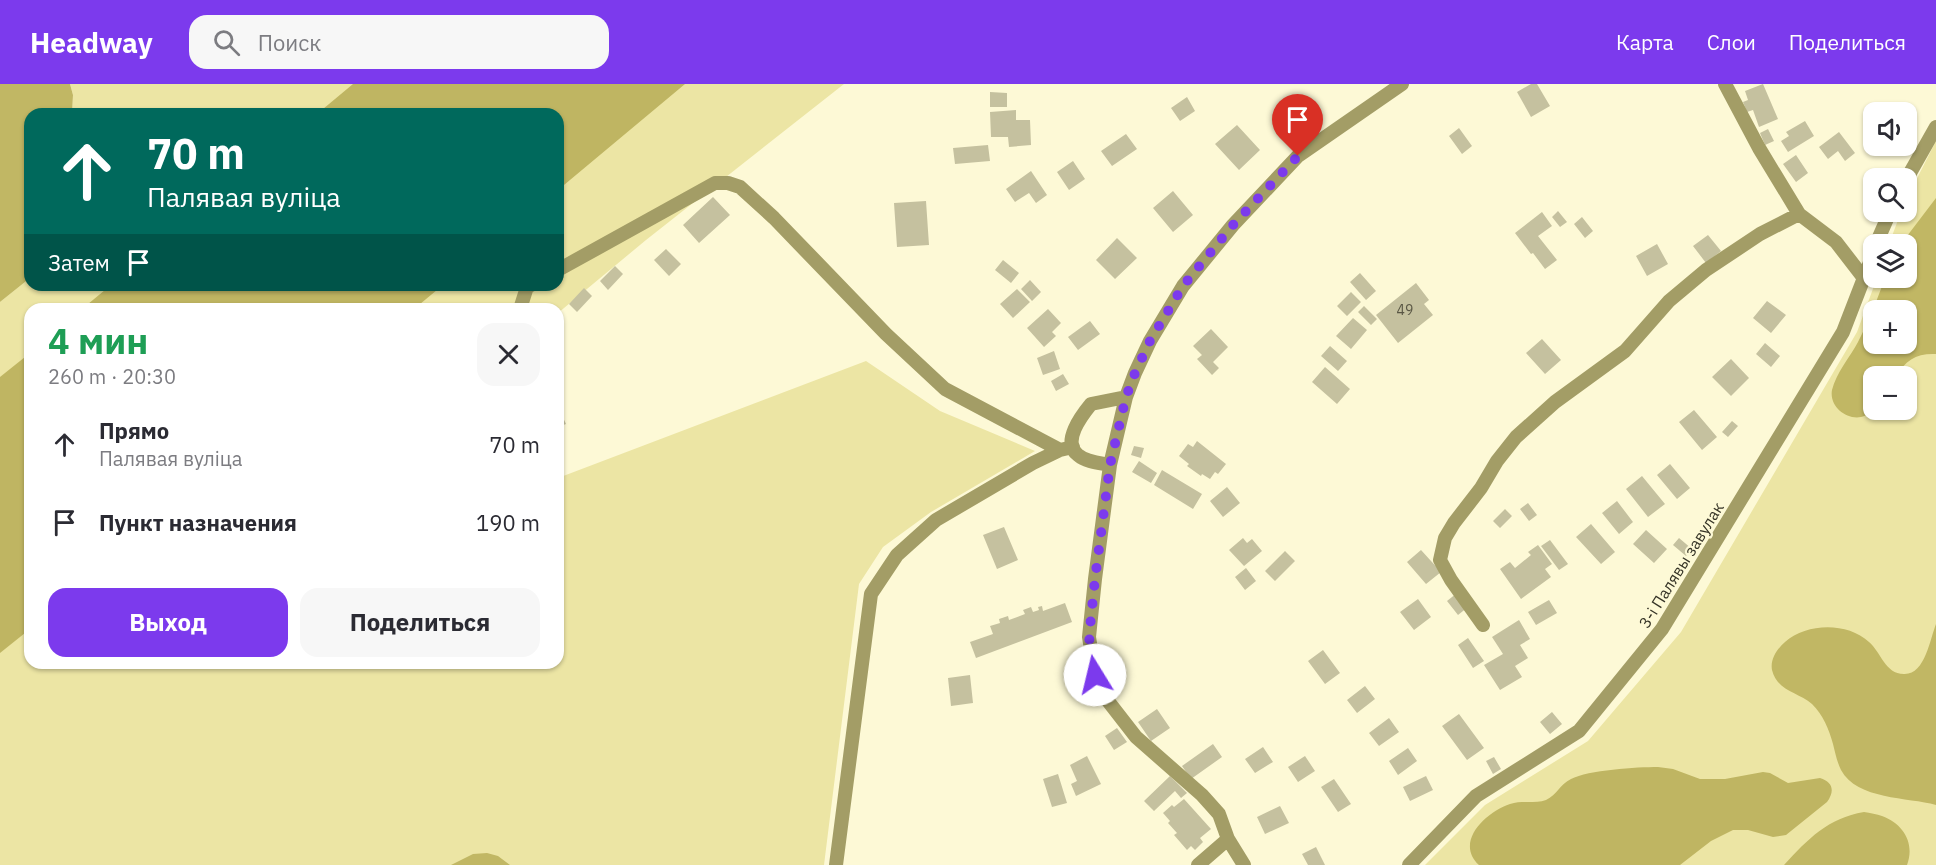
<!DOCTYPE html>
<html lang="ru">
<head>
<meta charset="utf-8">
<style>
  :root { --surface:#fff; --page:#f7f7f7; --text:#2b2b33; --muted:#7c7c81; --accent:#7c3aed }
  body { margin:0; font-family:"IBM Plex Sans",sans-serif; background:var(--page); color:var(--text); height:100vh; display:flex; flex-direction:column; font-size:22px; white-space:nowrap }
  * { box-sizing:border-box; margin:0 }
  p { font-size:20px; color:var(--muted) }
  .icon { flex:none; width:33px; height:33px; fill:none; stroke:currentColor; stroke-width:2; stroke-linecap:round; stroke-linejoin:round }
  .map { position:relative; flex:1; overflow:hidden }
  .side { position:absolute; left:24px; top:219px; width:540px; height:366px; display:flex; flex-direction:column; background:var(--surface); border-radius:18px; box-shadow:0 2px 4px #0004 }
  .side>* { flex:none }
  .top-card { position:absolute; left:24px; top:24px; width:540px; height:183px; border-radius:18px; box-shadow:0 2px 4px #0004; background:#00695c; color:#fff; overflow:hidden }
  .controls { position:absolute; left:1863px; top:18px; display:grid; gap:12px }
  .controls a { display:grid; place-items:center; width:54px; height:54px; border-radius:12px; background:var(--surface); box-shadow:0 2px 4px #0004; font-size:30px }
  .pin { position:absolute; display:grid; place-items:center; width:51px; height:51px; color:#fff; margin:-62px -26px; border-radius:50% 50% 50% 0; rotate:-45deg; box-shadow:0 0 6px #0007 }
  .pin .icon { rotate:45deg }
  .me { position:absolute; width:66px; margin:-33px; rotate:351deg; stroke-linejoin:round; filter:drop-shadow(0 0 4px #0008) }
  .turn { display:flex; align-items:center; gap:21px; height:126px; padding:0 24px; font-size:27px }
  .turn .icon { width:78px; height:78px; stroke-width:2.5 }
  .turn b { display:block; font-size:42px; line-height:51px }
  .then { display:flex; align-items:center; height:57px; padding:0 24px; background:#0003; gap:12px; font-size:22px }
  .round { display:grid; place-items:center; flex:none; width:63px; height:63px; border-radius:18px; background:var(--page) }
  .summary { display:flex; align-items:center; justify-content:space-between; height:102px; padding:0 24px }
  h1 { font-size:36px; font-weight:700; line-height:45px; color:#1e9e55 }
  .action { display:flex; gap:12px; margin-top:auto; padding:12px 24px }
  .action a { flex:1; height:69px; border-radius:18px; background:var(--accent); color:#fff; font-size:24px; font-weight:700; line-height:69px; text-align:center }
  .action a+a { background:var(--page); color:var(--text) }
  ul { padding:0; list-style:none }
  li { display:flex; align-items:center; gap:18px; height:78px; padding:0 24px }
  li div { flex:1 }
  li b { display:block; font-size:22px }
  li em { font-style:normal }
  header { display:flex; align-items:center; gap:36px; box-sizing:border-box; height:84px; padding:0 30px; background:var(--accent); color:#fff }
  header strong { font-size:28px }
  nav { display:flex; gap:33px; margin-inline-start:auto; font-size:21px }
  .search { width:420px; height:54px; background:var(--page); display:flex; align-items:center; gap:15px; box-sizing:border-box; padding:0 21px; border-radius:18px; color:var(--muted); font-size:22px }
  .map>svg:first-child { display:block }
  .green { fill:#ece5a4; fill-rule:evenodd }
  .forest { fill:#c1b764; fill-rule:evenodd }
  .water { fill:#bfb562 }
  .building { fill:#c5c19f }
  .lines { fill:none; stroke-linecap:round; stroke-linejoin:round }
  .minor { stroke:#a39d66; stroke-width:14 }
  .route { stroke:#7c3aed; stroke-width:10; stroke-dasharray:0 18 }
  .labels { text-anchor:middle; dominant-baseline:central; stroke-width:4.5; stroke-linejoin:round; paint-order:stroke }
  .number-label { font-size:14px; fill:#595644 }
  .street-label { font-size:16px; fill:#353326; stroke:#fdf9d6 }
</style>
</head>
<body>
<header>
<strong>Headway</strong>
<div class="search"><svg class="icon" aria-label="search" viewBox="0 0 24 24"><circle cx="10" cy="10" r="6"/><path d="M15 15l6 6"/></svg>Поиск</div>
<nav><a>Карта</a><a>Слои</a><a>Поделиться</a></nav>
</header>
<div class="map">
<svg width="1936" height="781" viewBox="0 0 1936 781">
  <rect width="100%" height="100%" fill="#fdf9d6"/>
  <!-- green -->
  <path class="green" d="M70,0h774l-198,156 -88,73v-4h-528v354h528v-185l308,-117 74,50 95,40 -104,61 -48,35 -24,37 -35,281h-824v-563l30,-24v7h528v-171h-486l1,-19z
    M1936,57v724h-511l60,-60 103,-64 93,-109 176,-300 20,-54h29v-34h-17l12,-32h5l1,-14zM1874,226h32v34h-32zM1874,292h32v34h-32z"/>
  <!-- forest -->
  <path class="forest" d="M0,0h70l3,11 -1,19h-42v164l-30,24z
    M1936,114v156c-19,-1 -31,6 -39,22h-23v34h3c-5,2 -11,6 -16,7 -15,3 -32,-11 -29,-27 4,-17 18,-33 26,-48 11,-21 19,-42 27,-64h21v-34h-5zM1874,226h32v34h-32z
    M1936,540v181c-28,-8 -79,-5 -95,-35 -4,-8 -6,-18 -8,-26 -4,-15 -10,-29 -21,-40 -14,-12 -35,-13 -40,-34 -2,-11 5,-21 13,-28 22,-19 62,-20 84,0 12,10 16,32 35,32 21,1 26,-35 32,-50z
    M1864,728c6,1 13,2 18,4 22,8 33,28 25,49h-123c24,-26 44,-47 80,-53z
    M487,769l11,3 12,9h-59l22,-11z"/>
  <!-- water -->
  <path class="water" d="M353,0h332l-127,106v-76h-241z
    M111,201h332l-29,24h-332z
    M30,269v276l-30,24v-276z
    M1658,683l15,2 27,10h25l38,-7 7,1 18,10 32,-5c13,4 15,13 7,24l-41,33 -13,2 -25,-7h-15l-22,11 -31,24h-201c-25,-23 7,-53 31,-61 12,-4 25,0 36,-4 11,-5 14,-16 25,-21 17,-9 66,-12 87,-12z"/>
  <!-- building -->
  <path class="building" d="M1531,0h6l13,22 -19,11 -14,-25z
    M1763,0l15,35 -19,8 -6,-17 -6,2 -4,-10 5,-2 -3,-9z
    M990,8l17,1v14h-17z
    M1187,13l8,14 -15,10 -9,-13z
    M1016,26v10h14l1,25 -22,2 -1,-10h-17l-1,-25z
    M1805,37l9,15 -26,16 -7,-11 8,-5 -3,-4z
    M1237,41l23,25 -21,20 -24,-26z
    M1459,44l13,18 -10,8 -13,-18z
    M1768,45l6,12 -9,4 -5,-12z
    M1839,48l16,21 -10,8 -7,-10 -10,8 -9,-12z
    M1126,50l11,15 -25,17 -11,-15z
    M988,61l2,16 -35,3 -2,-16z
    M1796,71l12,18 -12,9 -13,-18z
    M1073,77l12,18 -16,11 -12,-18z
    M1031,87l16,24 -11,8 -7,-10 -14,9 -9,-13z
    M1173,107l20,24 -20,17 -20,-24z
    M713,113l17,18 -31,28 -16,-18z
    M926,117l3,44 -32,2 -3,-44z
    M1558,127l9,11 -7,5 -8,-10z
    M1542,128l10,14 -14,10 19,24 -12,9 -12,-16 -2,1 -16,-21z
    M1582,133l11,14 -8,7 -11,-14z
    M1708,151l13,16 -15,12 -13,-17z
    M1117,154l20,20 -22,21 -19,-19z
    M1657,160l11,20 -21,12 -11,-20z
    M666,165l15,15 -12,12 -15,-16z
    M1003,176l16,13 -8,10 -16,-13z
    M615,182l8,8 -15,16 -8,-9z
    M1360,189l16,18 -10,9 -16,-18z
    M1030,196l11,12 -9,9 -11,-12z
    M1416,199l13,17 -5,4 9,11 -35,28 -22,-28z
    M584,204l8,8 -15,16 -8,-8z
    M1017,205l13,13 -17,16 -13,-14z
    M1351,208l10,10 -14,14 -10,-10z
    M1767,217l19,14 -15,18 -18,-15z
    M1364,222l13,13 -6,6 -13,-13z
    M1048,225l13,14 -9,9 4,4 -12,11 -17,-19z
    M1353,234l14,12 -16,19 -15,-13z
    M1090,237l10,13 -22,16 -10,-13z
    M1211,245l17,18 -15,15 6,6 -7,7 -15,-16 5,-4 -9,-9z
    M1542,255l19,21 -16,14 -19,-21z
    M1765,259l15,13 -9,11 -15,-13z
    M1330,262l17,15 -9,10 -17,-15z
    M1054,267l6,18 -17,6 -6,-17z
    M1731,275l18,19 -18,18 -19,-19z
    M1325,283l25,22 -13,15 -25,-22z
    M1063,290l6,10 -13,7 -5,-10z
    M558,323l8,17 -8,3z
    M1694,326l23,27 -15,13 -23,-28z
    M1732,337l6,5 -10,11 -6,-5z
    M1197,357l29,23 -8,10 -3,-2 -5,7 -8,-5 -1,2 -14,-10 2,-2 -10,-8 9,-12 5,3z
    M1134,362l10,2 -3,10 -10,-3z
    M1139,377l18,12 -6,10 -19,-11z
    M1670,380l20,24 -13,11 -20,-24z
    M1162,386l40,24 -9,15 -39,-24z
    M1642,392l23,28 -17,13 -22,-28z
    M1227,403l13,16 -17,14 -13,-16z
    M1617,417l16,21 -14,12 -17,-21z
    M1528,419l9,12 -8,6 -9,-12z
    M1505,425l7,7 -12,12 -7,-7z
    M1591,440l24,28 -14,12 -25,-27z
    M1004,443l14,33 -21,9 -14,-34z
    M1646,446l21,19 -13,14 -21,-19z
    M1243,454l4,5 5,-4 10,12 -18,15 -15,-16z
    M1679,454l13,11 -6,7 -13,-11z
    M1550,456l18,24 -9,6 -18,-24z
    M1538,461l14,19 -7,5 6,8 -30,22 -21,-30 10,-7 5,6 16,-13 -3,-3z
    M1421,466l20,22 -15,12 -19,-22z
    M1285,467l10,10 -20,20 -10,-10z
    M1246,484l10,13 -11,9 -10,-13z
    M1457,509l11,14 -10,8 -11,-14z
    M1418,515l13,18 -17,13 -14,-18z
    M1549,516l8,13 -21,12 -8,-13z
    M1065,519l7,19 -96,36 -6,-16 23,-8 -3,-8 10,-3 -1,-4 9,-3 1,4 16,-6 -2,-4 8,-3 2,5 6,-2 -1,-3 4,-1 1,5z
    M1519,536l11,19 -10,6 8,13 -13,8 7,11 -22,13 -16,-25 19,-11 -11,-17z
    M1468,554l16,23 -11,7 -15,-23z
    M1323,566l17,23 -15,11 -17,-23z
    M970,591l3,28 -22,3 -3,-28z
    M1365,602l10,13 -18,14 -10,-13z
    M1157,625l13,19 -19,13 -13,-19z
    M1552,628l10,12 -12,10 -10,-12z
    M1459,630l25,34 -17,12 -25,-34z
    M1389,634l10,14 -20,14 -10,-13z
    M1117,644l10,14 -13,8 -9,-14z
    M1213,660l9,13 -31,22 -9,-13z
    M1263,663l10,15 -18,11 -10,-14z
    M1408,664l9,13 -19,14 -9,-14z
    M1087,672l14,28 -25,12 -5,-12 6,-3 -7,-16z
    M1305,672l10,15 -17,11 -10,-15z
    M1494,673l7,12 -8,5 -7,-13z
    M1058,690l9,29 -15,4 -9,-28z
    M1170,692l17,17 -6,5 -6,-7 -21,20 -10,-10z
    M1426,692l7,14 -23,11 -7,-14z
    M1334,695l17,25 -13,8 -17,-25z
    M1184,715l27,30 -11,9 3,4 -8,8 -4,-4 -4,4 -13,-15 3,-2 -9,-10 2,-2 -7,-8 9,-8 2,2z
    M1280,722l9,17 -24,11 -8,-17z
    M1316,763l9,18h-17l-6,-11z"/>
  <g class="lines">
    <!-- minor -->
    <path class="minor" d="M1725,0l34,64 40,66 37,28 27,35
      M1906,96l30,-53
      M1876,160l14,-32
      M558,186l157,-87h13l12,4 34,31 112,116 59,55 115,61
      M520,225l7,-22 4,-2
      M1110,381c-10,-2 -24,-3 -32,-10 -17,-13 4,-40 13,-51l35,-7
      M1483,541l-32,-45 -11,-20 5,-22 9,-15 27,-35 16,-27 19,-24 39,-35 70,-51 44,-50 37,-31 54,-36 39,-20
      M836,781l35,-271 26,-39 39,-35 97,-57 27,-13 13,-3
      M1198,781l30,-26
      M1244,781l-16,-26 -9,-25 -17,-19 -66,-58 -28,-36 -13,-26 -6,-38 6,-58 15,-114 16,-68 9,-24 15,-32 33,-55 50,-61 65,-69 104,-72
      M1409,781l67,-69 103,-65 83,-102 181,-297 31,-80"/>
  </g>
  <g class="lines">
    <!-- route -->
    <path class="route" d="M1095,591l-6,-38 6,-58 15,-114 16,-68 9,-24 15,-32 33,-55 50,-61 65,-69"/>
  </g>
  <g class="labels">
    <!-- number labels -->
    <g class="number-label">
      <text x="1405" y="226">49</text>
    </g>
    <!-- street labels -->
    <g class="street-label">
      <text transform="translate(1681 481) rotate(-58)">3-і Палявы завулак</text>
    </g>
  </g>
</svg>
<div class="controls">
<a><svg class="icon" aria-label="sound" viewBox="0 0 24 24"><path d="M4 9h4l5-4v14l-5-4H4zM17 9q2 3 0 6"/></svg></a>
<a><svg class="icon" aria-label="search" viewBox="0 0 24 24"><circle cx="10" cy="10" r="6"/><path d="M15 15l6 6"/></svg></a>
<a><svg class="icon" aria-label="layers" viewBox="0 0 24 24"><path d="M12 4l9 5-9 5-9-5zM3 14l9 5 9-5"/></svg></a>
<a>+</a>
<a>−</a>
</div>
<div class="pin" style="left:1298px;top:72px;background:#d93025"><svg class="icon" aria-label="arrive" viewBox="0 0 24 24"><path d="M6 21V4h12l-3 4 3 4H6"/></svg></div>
<svg class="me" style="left:1095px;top:591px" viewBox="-20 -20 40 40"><circle r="19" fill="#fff"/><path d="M0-13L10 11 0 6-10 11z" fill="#7c3aed"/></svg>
<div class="top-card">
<div class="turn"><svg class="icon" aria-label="ahead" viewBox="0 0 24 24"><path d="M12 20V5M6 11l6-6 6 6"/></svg><div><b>70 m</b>Палявая вуліца</div></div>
<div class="then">Затем<svg class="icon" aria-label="arrive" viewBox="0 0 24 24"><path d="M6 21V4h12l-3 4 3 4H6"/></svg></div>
</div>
<section class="side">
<div class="summary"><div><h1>4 мин</h1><p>260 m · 20:30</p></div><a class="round"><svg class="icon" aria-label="close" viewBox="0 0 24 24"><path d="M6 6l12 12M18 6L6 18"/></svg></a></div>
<ul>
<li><svg class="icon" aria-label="ahead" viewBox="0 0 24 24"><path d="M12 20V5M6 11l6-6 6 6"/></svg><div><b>Прямо</b><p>Палявая вуліца</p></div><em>70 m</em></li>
<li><svg class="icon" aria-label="arrive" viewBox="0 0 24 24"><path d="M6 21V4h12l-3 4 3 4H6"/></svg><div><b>Пункт назначения</b></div><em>190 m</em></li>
</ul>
<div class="action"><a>Выход</a><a>Поделиться</a></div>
</section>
</div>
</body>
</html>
